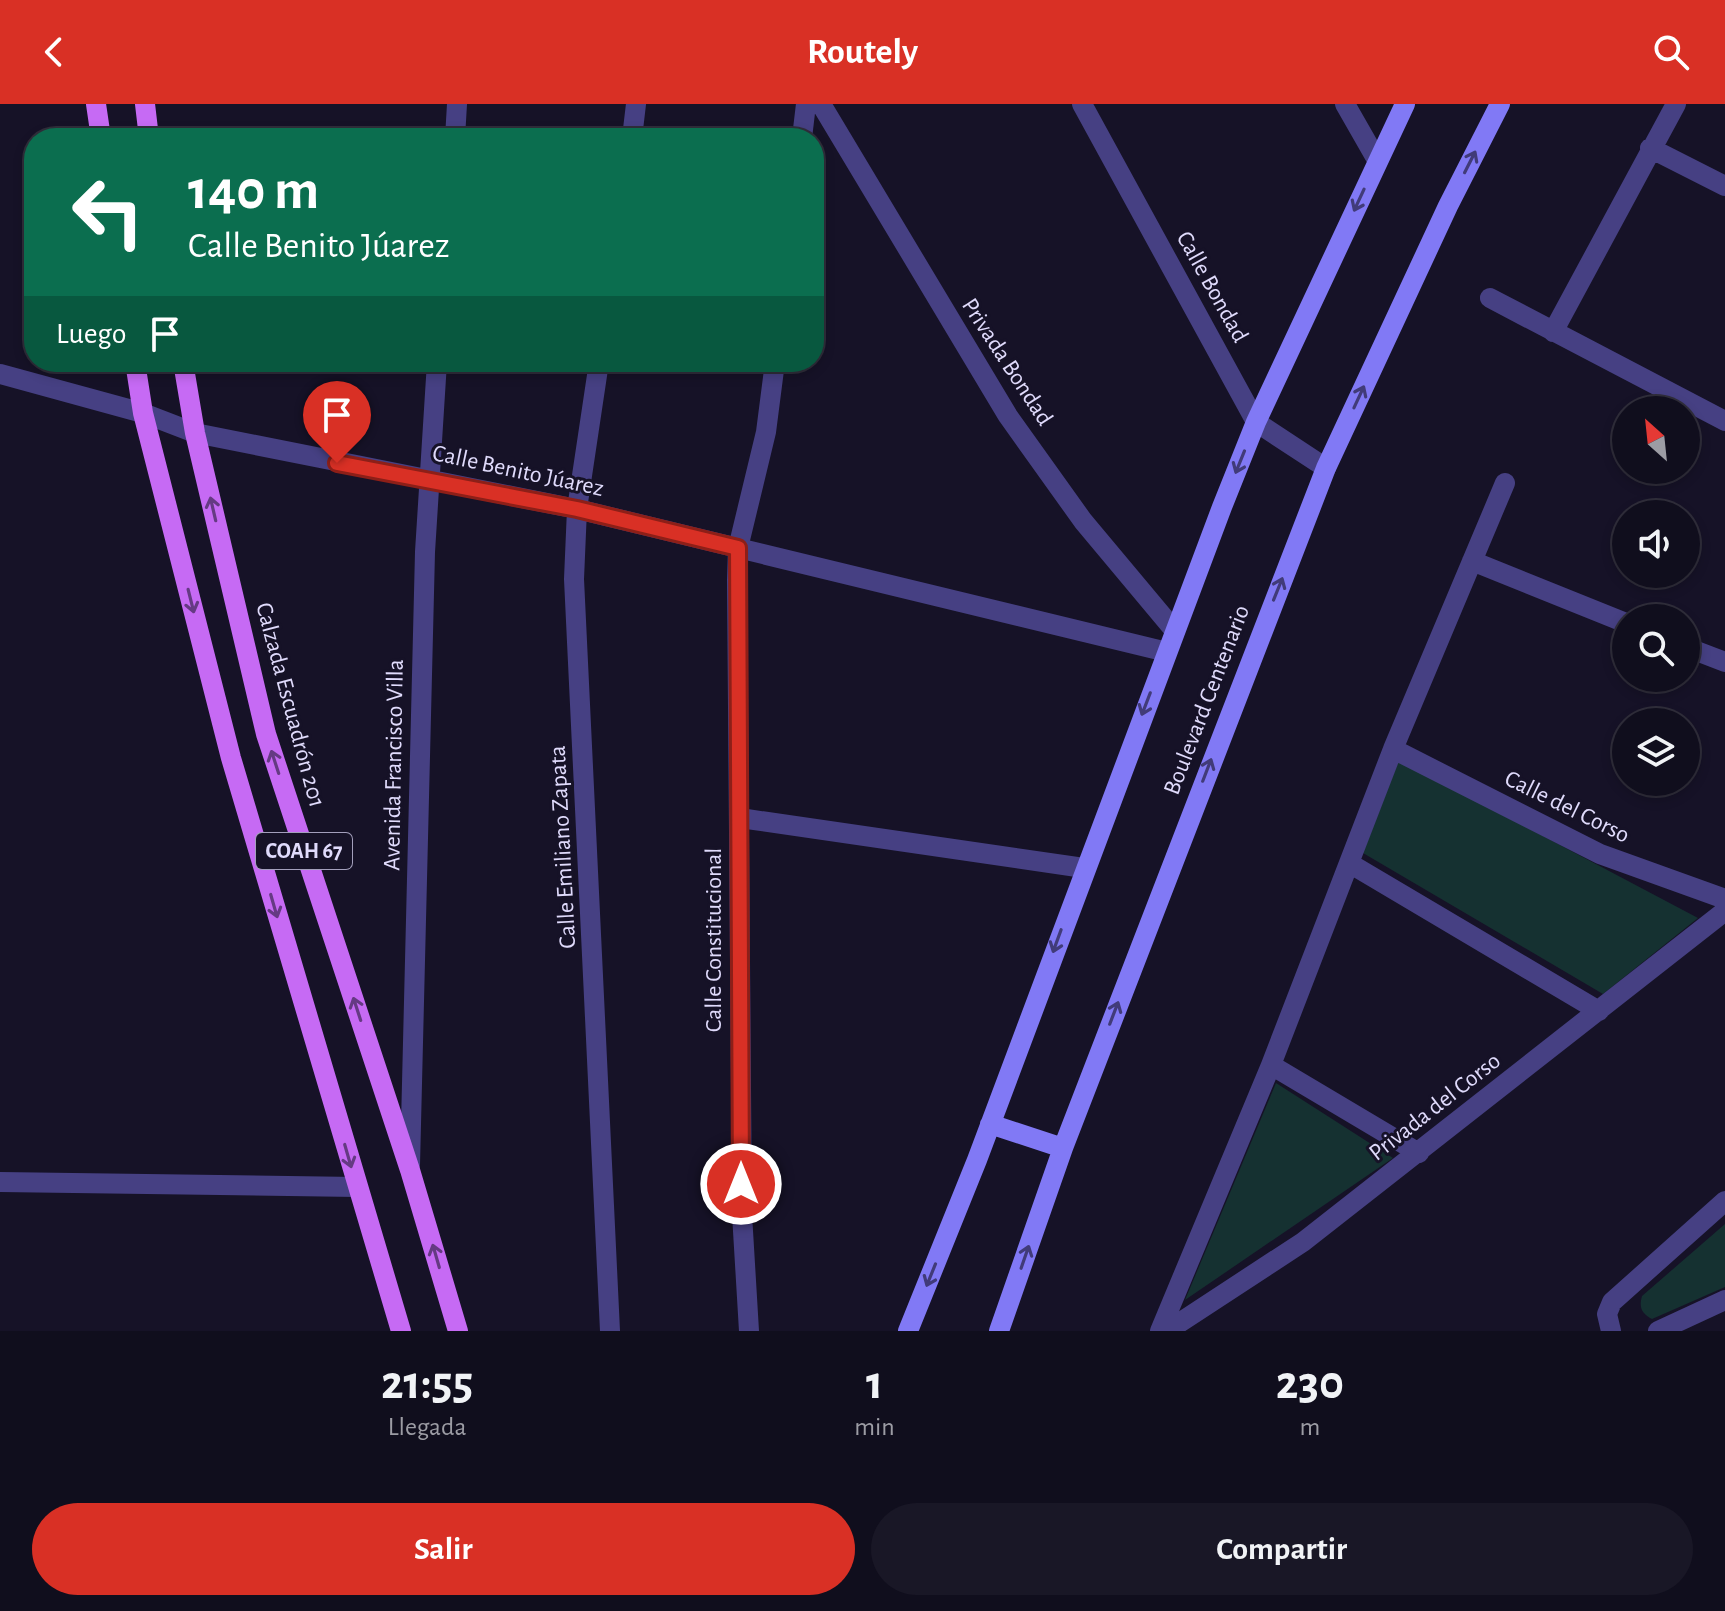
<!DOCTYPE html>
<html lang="es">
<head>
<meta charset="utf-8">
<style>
  :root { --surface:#100e1d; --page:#191726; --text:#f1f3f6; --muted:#9c9ca4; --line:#302e3b; --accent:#d93025 }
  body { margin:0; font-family:"Alegreya Sans",sans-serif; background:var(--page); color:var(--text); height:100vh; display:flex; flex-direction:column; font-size:30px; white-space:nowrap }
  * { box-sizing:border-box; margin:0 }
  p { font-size:26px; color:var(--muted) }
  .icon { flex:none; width:44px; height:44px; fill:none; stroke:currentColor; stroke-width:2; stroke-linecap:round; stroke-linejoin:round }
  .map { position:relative; height:1227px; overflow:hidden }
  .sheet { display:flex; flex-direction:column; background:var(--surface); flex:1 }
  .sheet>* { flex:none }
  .top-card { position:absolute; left:24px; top:24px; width:800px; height:244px; border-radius:32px; box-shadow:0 4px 12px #0003,0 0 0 2px var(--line); background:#0b6e4f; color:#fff; overflow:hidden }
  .needle { width:52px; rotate:333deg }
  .tools { position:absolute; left:1612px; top:292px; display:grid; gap:16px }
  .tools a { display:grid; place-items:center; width:88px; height:88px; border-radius:50%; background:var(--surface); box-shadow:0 4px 12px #0003,0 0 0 2px var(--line); font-size:40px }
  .pin { position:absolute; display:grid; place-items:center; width:68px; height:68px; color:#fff; margin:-82px -34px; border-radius:50% 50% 50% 0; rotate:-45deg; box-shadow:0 0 8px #0007 }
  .pin .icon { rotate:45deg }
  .me { position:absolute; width:88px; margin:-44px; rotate:0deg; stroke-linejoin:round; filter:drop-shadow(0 0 6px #0008) }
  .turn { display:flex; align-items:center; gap:28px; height:168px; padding:0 32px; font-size:36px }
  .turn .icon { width:104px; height:104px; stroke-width:2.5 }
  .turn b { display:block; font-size:56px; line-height:68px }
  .then { display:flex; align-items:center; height:76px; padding:0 32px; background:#0003; gap:16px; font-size:30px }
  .eta { display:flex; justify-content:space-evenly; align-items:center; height:136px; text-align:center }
  .eta b { font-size:48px; font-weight:700; line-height:56px }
  .cta { display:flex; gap:16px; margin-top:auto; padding:16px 32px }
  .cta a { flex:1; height:92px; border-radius:48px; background:var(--accent); color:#fff; font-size:32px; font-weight:700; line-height:92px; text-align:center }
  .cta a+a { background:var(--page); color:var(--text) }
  header { display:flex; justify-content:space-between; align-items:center; height:104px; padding:0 32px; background:var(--accent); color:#fff; font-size:36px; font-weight:700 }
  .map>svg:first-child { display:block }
  .green { fill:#153131 }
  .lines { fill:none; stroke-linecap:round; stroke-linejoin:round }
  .minor { stroke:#464083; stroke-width:20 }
  .secondary { stroke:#8179f5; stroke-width:20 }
  .primary { stroke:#c66af4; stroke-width:20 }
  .oneway { stroke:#413b79 }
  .oneway2 { stroke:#653a83 }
  .route-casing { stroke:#8d1f18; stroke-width:20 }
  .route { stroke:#d93025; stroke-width:14 }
  .labels { text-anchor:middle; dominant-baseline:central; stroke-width:6; stroke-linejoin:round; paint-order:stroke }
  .shield { fill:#161227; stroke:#a39fbc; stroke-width:2 }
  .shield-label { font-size:22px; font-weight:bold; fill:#e0dbfc }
  .street-label { font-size:24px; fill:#e0dbfc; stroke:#161227 }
</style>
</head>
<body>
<header><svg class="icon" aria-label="back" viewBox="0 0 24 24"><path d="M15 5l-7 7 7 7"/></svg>Routely<svg class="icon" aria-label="search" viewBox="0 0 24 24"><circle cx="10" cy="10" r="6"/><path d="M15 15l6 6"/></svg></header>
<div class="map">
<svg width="1725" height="1227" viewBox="0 0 1725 1227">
  <rect width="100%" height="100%" fill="#161227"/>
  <!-- green -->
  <path class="green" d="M1399,656l299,158 -95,76 -240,-141z
    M1276,979l117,75 -208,142z
    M1725,1120v63l-73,32c-11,-6 -13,-12 -10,-23z"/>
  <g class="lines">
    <!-- minor -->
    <path class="minor" d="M821,0l187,312 75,105 92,110
      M1082,0l174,318 70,46
      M1345,0l32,56
      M455,34l2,-34
      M632,34l4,-34
      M802,34l4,-34
      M1650,44l75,38
      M1490,194l235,123
      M1553,228l123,-228
      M599,258l-22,147 -3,70 36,752
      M0,270l143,39 52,20 382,76 590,143
      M1472,457l154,62
      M1686,543l39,15
      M1393,645l207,105 125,45
      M740,714l344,50
      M1349,759l250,148
      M1271,961l148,88
      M410,1061l15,-613 12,-190
      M0,1078l357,5
      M749,1227l-7,-117 -5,-634 1,-32 28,-116 9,-70
      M1160,1227l111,-266 122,-316 112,-266
      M1167,1227l136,-89 422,-331
      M1611,1227l-4,-17 5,-12 113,-101
      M1658,1227l67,-31"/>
    <!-- secondary -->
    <path class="secondary" d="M990,1020l73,24
      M908,1227l69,-171 245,-653 34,-85 149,-318
      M999,1227l64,-183 263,-680 122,-262 52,-102"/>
    <!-- primary -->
    <path class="primary" d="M96,0l5,34
      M145,0l4,34
      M135,258l8,51 88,345 170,573
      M183,258l12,71 71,301 144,436 48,161"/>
  </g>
  <!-- one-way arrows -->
  <defs><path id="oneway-shaft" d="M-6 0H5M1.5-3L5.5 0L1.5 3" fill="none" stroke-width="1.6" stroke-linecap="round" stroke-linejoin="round" transform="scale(2)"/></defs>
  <g class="oneway">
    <use href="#oneway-shaft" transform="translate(1470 58) rotate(-63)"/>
    <use href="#oneway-shaft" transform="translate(1359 96) rotate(115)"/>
    <use href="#oneway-shaft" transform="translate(1359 293) rotate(-65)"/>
    <use href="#oneway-shaft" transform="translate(1240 358) rotate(112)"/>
    <use href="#oneway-shaft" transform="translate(1278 485) rotate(-68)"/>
    <use href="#oneway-shaft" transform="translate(1146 600) rotate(111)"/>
    <use href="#oneway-shaft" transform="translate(1207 666) rotate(-69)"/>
    <use href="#oneway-shaft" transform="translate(1057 837) rotate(110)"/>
    <use href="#oneway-shaft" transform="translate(1114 909) rotate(-69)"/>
    <use href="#oneway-shaft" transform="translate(1025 1153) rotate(-71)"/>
    <use href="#oneway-shaft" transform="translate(931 1171) rotate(112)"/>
  </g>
  <g class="oneway2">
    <use href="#oneway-shaft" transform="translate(213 405) rotate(-103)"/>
    <use href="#oneway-shaft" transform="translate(191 497) rotate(76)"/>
    <use href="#oneway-shaft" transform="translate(275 658) rotate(-108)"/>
    <use href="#oneway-shaft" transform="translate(274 802) rotate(74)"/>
    <use href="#oneway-shaft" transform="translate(357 905) rotate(-108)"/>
    <use href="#oneway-shaft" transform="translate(348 1052) rotate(74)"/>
    <use href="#oneway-shaft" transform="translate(436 1152) rotate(-106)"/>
  </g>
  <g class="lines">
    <defs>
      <path id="route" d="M337,359l240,46 161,39 3,636"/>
    </defs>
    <!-- route casing -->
    <use href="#route" class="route-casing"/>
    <!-- route -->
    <use href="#route" class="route"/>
  </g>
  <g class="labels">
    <!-- shield labels -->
    <rect class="shield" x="256" y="729" width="96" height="36" rx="6"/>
    <g class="shield-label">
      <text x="304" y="747">COAH 67</text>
    </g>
    <!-- street labels -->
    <g class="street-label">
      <text transform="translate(1212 183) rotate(61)">Calle Bondad</text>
      <text transform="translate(1007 258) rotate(57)">Privada Bondad</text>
      <text transform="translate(518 367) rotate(12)">Calle Benito Júarez</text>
      <text transform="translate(1207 596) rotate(-69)">Boulevard Centenario</text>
      <text transform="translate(290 601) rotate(75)">Calzada Escuadrón 201</text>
      <text transform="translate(394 661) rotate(-89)">Avenida Francisco Villa</text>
      <text transform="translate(1567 703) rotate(26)">Calle del Corso</text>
      <text transform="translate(563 743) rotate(-93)">Calle Emiliano Zapata</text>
      <text transform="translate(714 836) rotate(-90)">Calle Constitucional</text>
      <text transform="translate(1435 1003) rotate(-38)">Privada del Corso</text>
    </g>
  </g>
</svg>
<div class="tools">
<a><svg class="needle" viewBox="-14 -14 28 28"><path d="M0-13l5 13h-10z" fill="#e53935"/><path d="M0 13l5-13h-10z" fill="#9c9ca4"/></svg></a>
<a><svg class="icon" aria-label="sound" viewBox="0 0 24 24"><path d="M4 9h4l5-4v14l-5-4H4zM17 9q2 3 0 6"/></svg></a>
<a><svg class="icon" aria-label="search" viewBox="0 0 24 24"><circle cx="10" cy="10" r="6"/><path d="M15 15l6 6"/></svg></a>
<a><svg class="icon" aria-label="layers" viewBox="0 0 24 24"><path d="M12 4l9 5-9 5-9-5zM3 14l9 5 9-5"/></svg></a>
</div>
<div class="pin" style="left:337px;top:359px;background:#d93025"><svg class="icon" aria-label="arrive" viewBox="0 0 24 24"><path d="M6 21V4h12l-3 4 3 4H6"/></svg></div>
<svg class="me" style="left:741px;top:1080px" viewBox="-20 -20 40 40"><circle r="17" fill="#d93025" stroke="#fff" stroke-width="3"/><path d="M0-11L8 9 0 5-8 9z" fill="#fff"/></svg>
<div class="top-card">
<div class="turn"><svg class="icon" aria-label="left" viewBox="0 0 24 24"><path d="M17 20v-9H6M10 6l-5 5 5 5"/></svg><div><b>140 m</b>Calle Benito Júarez</div></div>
<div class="then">Luego<svg class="icon" aria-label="arrive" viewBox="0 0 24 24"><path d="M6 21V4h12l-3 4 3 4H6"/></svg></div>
</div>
</div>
<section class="sheet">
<div class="eta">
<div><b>21:55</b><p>Llegada</p></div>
<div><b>1</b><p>min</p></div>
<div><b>230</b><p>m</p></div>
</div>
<div class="cta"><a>Salir</a><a>Compartir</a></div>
</section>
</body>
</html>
